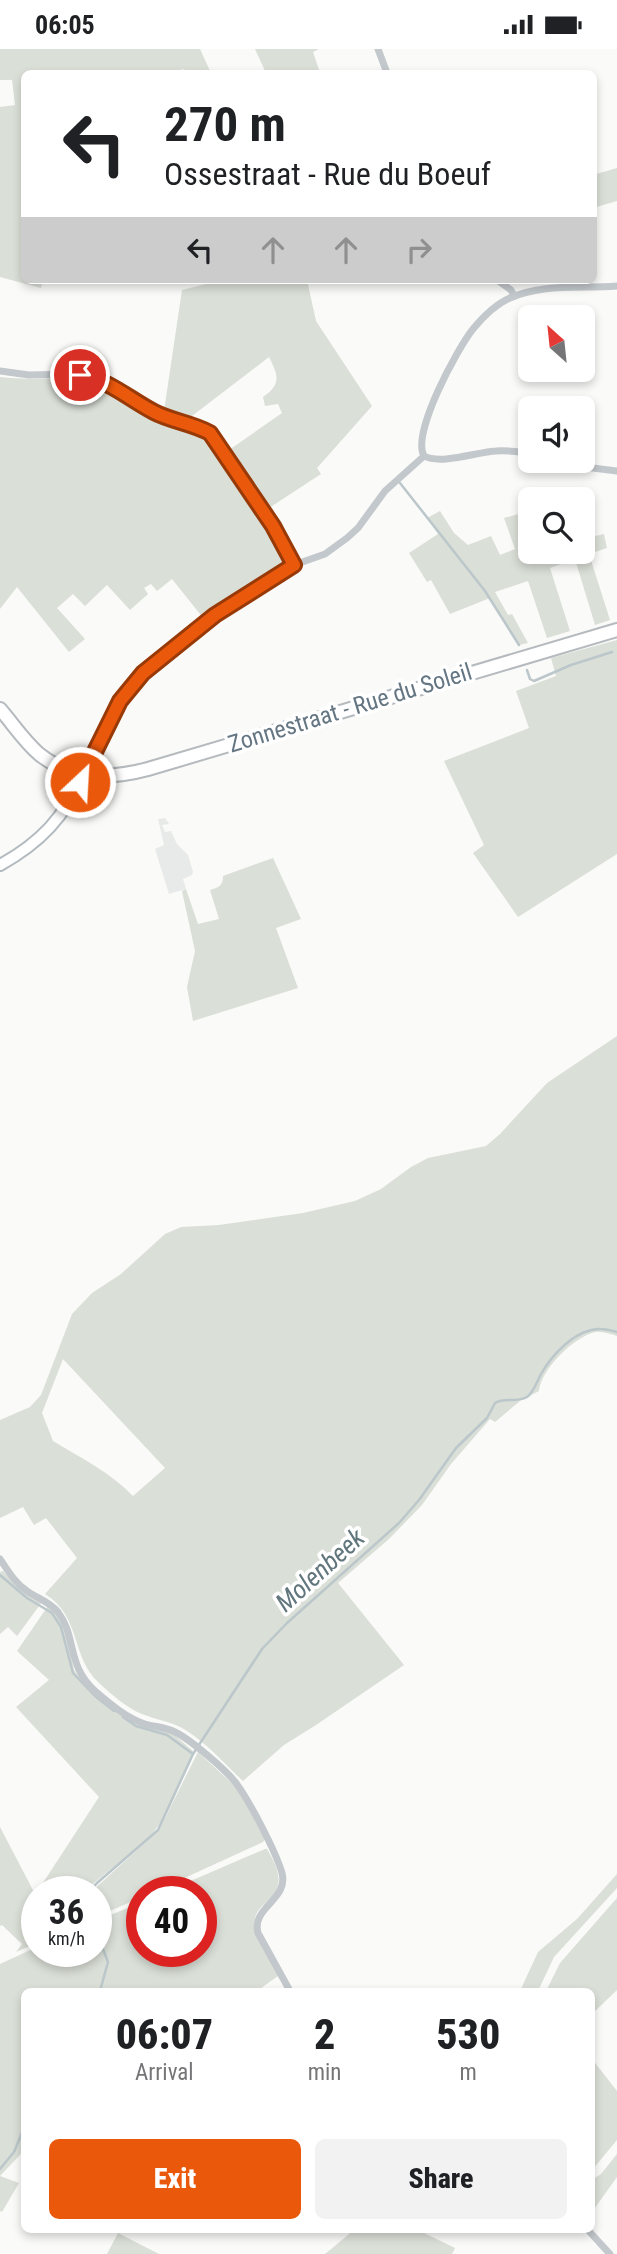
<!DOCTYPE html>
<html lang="en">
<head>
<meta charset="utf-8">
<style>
  :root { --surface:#fff; --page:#f2f2f2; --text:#202124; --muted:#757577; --accent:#ea580c }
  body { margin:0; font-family:"Roboto Condensed",sans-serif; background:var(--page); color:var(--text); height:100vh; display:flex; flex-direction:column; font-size:26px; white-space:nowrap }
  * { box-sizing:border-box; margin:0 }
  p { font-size:23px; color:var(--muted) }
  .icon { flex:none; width:38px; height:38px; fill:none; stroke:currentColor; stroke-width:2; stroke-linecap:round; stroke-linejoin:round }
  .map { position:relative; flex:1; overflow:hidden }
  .sheet { position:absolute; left:21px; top:1939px; width:574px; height:245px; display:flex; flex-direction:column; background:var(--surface); border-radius:10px; box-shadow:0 4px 10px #0003 }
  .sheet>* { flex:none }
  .guide { position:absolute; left:21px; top:21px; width:576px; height:214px; border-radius:10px; box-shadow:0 4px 10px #0003; background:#fff; color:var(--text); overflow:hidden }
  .needle { width:46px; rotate:333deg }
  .controls { position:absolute; left:518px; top:256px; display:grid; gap:14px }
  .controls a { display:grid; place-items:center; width:77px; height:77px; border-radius:10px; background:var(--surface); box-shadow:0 4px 10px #0003; font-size:35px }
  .speed { position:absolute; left:21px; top:1827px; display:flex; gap:14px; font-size:35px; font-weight:700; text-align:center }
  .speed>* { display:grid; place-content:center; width:91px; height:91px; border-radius:50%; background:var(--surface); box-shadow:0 4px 10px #0003; line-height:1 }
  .speed small { font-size:18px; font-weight:400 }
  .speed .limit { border:10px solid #d22; background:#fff; color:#111 }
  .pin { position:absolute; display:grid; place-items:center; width:60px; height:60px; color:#fff; margin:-30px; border:4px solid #fff; border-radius:50%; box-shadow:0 2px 7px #0007 }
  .me { position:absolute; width:77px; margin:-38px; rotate:25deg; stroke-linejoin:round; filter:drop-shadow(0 0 5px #0008) }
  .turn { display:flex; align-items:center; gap:24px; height:147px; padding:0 28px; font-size:32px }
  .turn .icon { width:91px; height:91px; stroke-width:2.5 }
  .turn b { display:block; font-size:49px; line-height:60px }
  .lanes { display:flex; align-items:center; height:66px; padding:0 28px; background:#0003; justify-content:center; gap:35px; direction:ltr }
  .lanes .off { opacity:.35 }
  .eta { display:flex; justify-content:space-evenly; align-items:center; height:119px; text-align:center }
  .eta b { font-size:42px; font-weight:800; line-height:49px }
  .button { display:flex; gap:14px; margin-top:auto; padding:14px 28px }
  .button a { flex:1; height:80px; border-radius:10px; background:var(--accent); color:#fff; font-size:28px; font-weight:800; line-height:80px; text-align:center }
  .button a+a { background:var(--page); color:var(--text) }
  .status { display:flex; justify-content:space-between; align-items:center; height:49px; padding:0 35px; background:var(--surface); direction:ltr }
  .status svg { height:19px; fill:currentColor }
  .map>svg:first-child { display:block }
  .built { fill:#e8e9e9 }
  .green { fill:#dadfd7; fill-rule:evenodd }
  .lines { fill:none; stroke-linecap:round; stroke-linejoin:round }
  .stream { stroke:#bbc7cb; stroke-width:2.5 }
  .secondary-casing { stroke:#b3babf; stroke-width:14 }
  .primary-casing { stroke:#b5babe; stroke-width:16 }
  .street { stroke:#c3c8cc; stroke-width:7 }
  .secondary { stroke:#fff; stroke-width:10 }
  .primary { stroke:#fff; stroke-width:12 }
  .route-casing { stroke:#983908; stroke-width:18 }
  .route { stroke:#ea580c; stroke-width:12 }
  .labels { text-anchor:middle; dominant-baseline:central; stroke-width:7; stroke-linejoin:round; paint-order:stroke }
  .street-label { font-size:24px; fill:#657683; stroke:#fff }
  .water-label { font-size:26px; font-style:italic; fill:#60757c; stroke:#fff }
</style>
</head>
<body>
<div class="status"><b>06:05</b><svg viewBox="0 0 49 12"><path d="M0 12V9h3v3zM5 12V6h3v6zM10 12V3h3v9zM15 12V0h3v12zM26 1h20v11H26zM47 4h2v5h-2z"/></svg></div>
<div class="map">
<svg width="617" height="2205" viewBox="0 0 617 2205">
  <rect width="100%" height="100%" fill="#fafaf8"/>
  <!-- built -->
  <path class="built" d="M165,769l4,6 -7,1 3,7 6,-1 6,13 11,11 5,17 -1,3 -9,4 3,10 -17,5 -14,-45 9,-4 -6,-26z"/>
  <!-- green -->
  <path class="green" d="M0,0h200l11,24h-25l-2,-4 -15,4h-145v207h19l-2,8 -41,-11v-170l15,-2 -3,-25h-12z
    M255,0h64l-6,3 7,21h-54z
    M617,119v33l-24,7v-33z
    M222,231h85l9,41 56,85 -55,62 4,6 -55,36 -37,-60 53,-37 -4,-9 -13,2 -2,-9c19,-13 15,-22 6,-40l-81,62 -24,-8 18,-121z
    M0,328c30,4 61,-1 91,3l104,47 18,12 50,74 26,48 -2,4 -83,54 -32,-40 -15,12 -6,-7 -7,4 4,6 -18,16 -23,-25 -22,21 -12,-12 -16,14 28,31 -16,13 -52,-65 -17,22z
    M440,462l14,22 14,12 23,-9 9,19 15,-6 -11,-31 18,-5 3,9h5v29h53v-24l3,11 18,-4 3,14 -18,6 21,66 -15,5 -20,-66 -25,9 20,63 -23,7 -19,-57 -33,11 13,23 4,-1 16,29 -9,2 -29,-47 -40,16 -19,-34 -4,2 -18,-29 29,-19 -11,-16z
    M617,591v214l-99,63 -45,-64 11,-8 -40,-84 85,-33 -13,-37 40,-15 -5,-18z
    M273,809l28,61 -25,9 22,60 -105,33 -6,-34 8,-36 -13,-60 4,-2 12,35 21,-5 -9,-29c9,-3 13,-4 13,-14z
    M617,987v300c-7,-2 -15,-5 -22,-4 -21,5 -54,37 -56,59l-19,10 -25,21 -5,-3 -39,45 -29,41 -33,34 -51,44 66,82 -88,60 -32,20 -41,36c-18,-17 -35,-36 -56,-50 -12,-9 -31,-11 -45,-17 -15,-6 -31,-20 -43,-31 -29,-27 -17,-66 -54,-89l32,-36 -31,-40 -12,7 -11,-18 -23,11v-98l30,-13 11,-12 31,-81 20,-21 29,-19 44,-40 16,-7 38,-2 84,-12 52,-12 26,-12 30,-22 17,-9 58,-12 14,-12 47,-51zM63,1310l102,109 -32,28c-23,-24 -52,-38 -80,-55l-11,-28z
    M3,1522l10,11 29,20 -25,34 -9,-9 -8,7v-62z
    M48,1557l11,11 9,25 6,28 8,11 54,43 35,8 22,19c-12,28 -22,64 -44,86 -17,17 -37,30 -55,46l-6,9h-51l62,-95 -83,-90 33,-27 -32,-29z
    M198,1703l39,36 28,51 -2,3 -109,50h-12v5l-46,20v-25h-5l68,-62z
    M0,1778l35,67 2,-2v51l-21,9 6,-8 -20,-19 -2,1z
    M265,1800h2c34,56 -18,46 -12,79l23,48 -21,15h-233v156l-4,8 -20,21v-212l37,-17v4h59v-30l46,-19v49h59v-59h-36z
    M617,1825v14l-63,69 -16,34h-18l18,-39 39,-33z
    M617,1849v92l-25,24v-23h-46l14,-28z
    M592,2010l25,32v49l-25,30z
    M617,2105v23l-25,35v-32l9,-6z
    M0,2127l19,7 -17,29 -2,-1z
    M354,2181h64l37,18 -3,6h-127z
    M118,2184l41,21h-52z"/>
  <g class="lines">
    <!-- stream -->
    <path class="stream" d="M74,322l21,3 13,6
      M400,434l85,108 34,54
      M527,621l3,9 4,2 37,-16 41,-13
      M0,1526l27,23 25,15 9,14 12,46 22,23 19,15
      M123,1668l13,9 31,9 26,19
      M89,1843l8,-9 61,-53 35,-76 69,-105 25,-26 112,-100 20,-23 37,-52 31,-30 8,-15c10,-6 21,0 32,-6 7,-5 10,-16 14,-23 11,-19 35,-46 60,-45 5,0 11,2 16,3
      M96,1882l12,31 -8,29
      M0,2120l14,-17 10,-24"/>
    <defs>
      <path id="secondary" d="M0,816c40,-22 65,-48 83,-91"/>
      <path id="primary" d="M0,660c13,15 24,32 39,45 32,26 72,25 109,15l469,-139"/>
    </defs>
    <!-- secondary casing -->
    <use href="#secondary" class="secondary-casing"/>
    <!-- primary casing -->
    <use href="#primary" class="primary-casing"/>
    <!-- street -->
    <path class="street" d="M378,0l9,24
      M497,231l14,10 3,6
      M0,322l29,4 43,-1 22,4 15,6 47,29 43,14 11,6 63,93 21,39
      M424,407c-13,-22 33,-107 49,-127 10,-12 23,-25 37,-31 33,-15 72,-9 107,-12
      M424,407c17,9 53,-4 72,-5 12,-1 23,1 34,2
      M554,411l15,5 48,6
      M83,725l37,-73 23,-28 54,-45 35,-25 62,-38 31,-11 22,-16 11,-10 27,-37 39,-35
      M0,1510c8,12 15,24 27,32 10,7 23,11 31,21 19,25 8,54 38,80 14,12 31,26 49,32 10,3 21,3 30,8 16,8 50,37 61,51 14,19 40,69 46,90 7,27 -31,34 -24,60l32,58
      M587,2180l23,25"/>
    <!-- secondary -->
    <use href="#secondary" class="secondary"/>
    <!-- primary -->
    <use href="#primary" class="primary"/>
  </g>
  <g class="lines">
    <defs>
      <path id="route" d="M80,733l40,-81 23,-28 72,-58 79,-50 -21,-39 -63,-93c-18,-10 -39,-12 -56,-21 -25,-13 -45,-32 -74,-37"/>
    </defs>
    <!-- route casing -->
    <use href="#route" class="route-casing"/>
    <!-- route -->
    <use href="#route" class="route"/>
  </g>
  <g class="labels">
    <!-- street labels -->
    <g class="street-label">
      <text transform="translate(350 659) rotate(-17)">Zonnestraat - Rue du Soleil</text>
    </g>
    <!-- water labels -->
    <g class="water-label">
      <text transform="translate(320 1521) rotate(-42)">Molenbeek</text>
    </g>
  </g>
</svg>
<div class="controls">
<a><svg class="needle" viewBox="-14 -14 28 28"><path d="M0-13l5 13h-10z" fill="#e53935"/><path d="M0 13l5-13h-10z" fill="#757577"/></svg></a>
<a><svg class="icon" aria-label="sound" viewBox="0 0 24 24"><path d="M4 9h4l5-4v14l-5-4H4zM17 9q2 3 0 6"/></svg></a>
<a><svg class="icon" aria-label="search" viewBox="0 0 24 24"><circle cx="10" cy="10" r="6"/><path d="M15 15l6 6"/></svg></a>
</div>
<div class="speed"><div>36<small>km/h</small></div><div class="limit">40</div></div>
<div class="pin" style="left:80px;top:326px;background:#d93025"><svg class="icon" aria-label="arrive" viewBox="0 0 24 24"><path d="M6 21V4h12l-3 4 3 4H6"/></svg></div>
<svg class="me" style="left:80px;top:733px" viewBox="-20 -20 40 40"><circle r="17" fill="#ea580c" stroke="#fff" stroke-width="3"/><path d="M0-11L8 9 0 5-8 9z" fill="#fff"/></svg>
<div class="guide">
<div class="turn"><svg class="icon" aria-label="left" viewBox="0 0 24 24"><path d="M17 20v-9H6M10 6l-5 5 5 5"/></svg><div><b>270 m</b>Ossestraat - Rue du Boeuf</div></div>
<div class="lanes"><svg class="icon" aria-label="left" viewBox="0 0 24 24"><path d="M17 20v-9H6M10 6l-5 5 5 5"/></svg><svg class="icon off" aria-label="ahead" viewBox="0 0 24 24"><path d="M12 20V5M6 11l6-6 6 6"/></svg><svg class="icon off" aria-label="ahead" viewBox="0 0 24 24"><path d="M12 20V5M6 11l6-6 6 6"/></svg><svg class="icon off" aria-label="right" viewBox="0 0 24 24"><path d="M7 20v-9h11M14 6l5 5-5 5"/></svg></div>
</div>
<section class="sheet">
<div class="eta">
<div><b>06:07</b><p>Arrival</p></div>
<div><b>2</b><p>min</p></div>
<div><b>530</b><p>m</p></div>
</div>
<div class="button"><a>Exit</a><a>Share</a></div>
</section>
</div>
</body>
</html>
